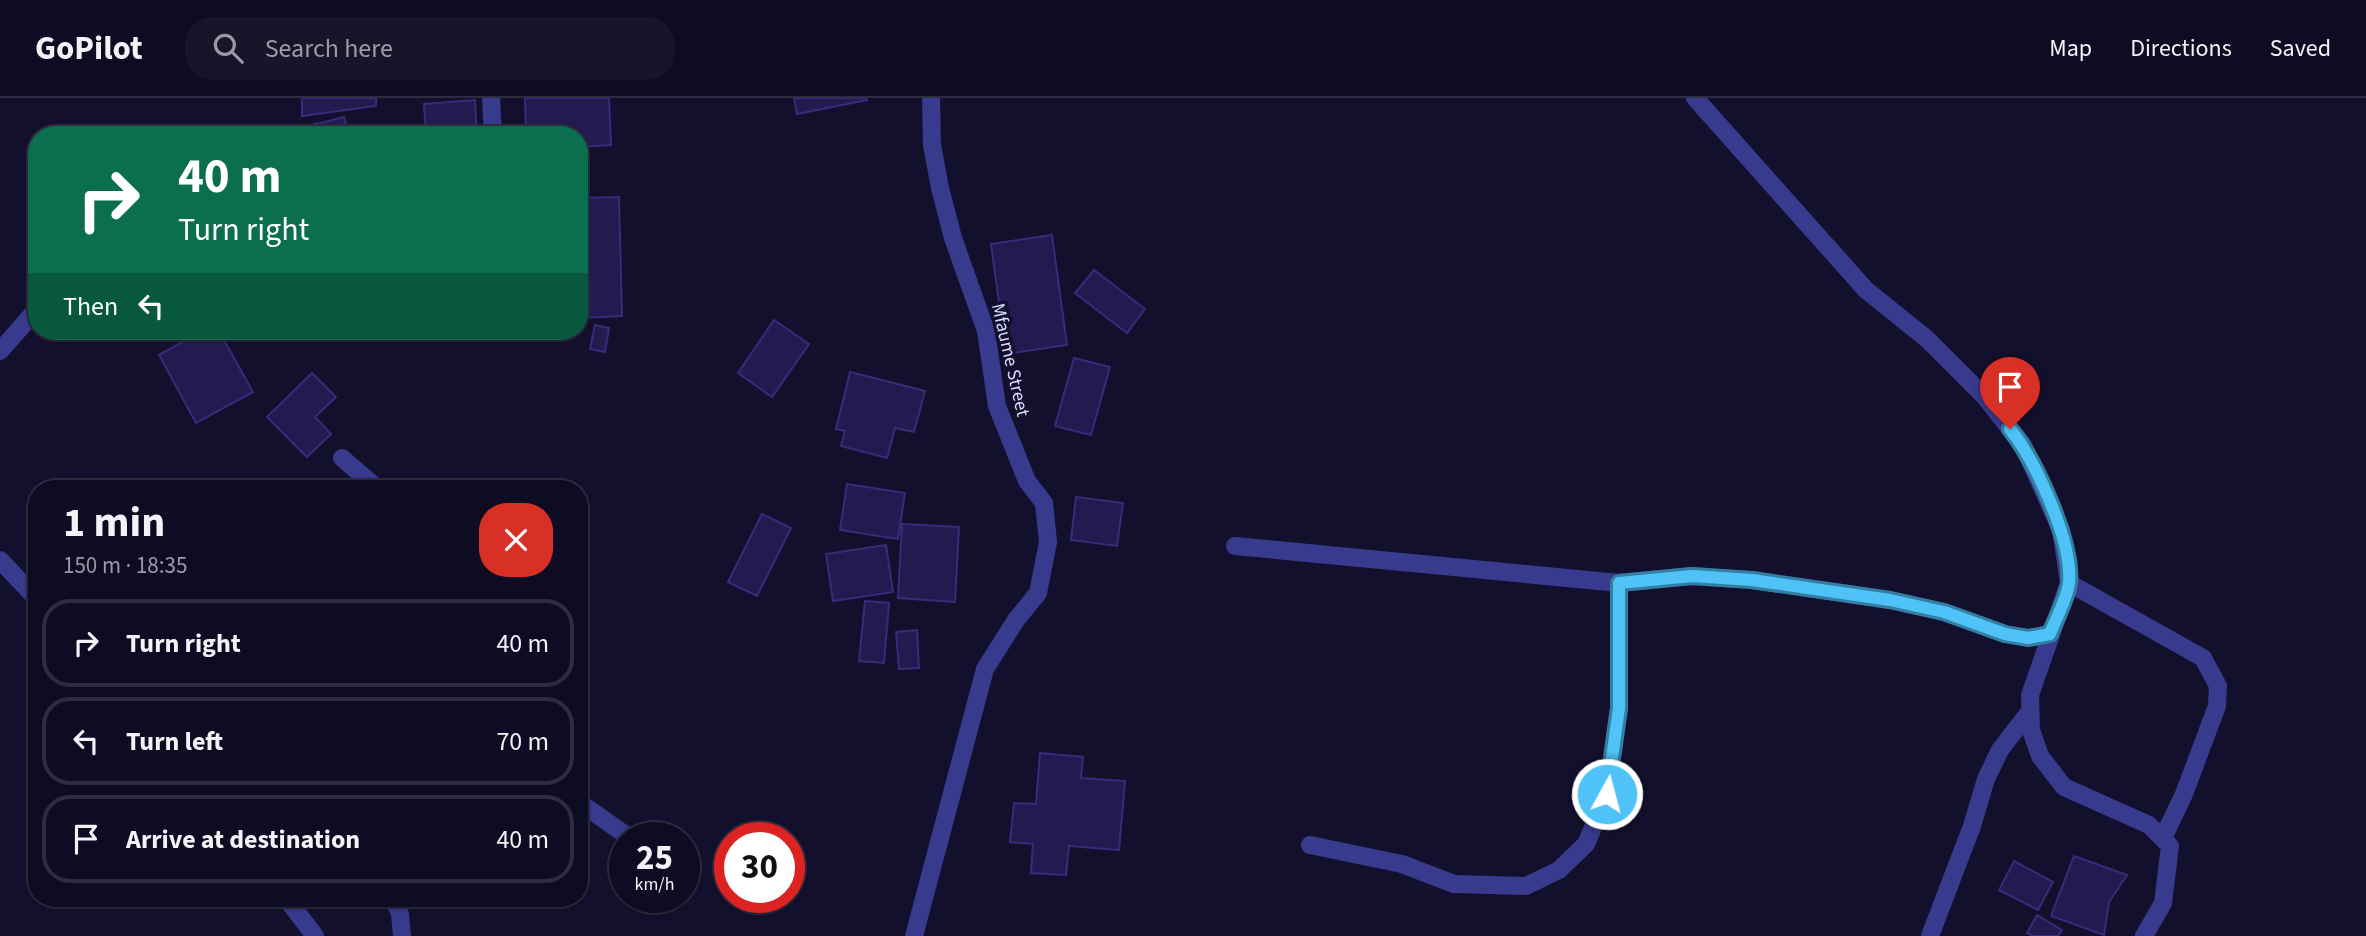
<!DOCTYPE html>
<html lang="en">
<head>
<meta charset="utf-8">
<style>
  :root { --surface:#0e0c22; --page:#17152a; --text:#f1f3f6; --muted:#9b9ba5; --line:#2e2c40 }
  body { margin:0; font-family:"Source Sans 3",sans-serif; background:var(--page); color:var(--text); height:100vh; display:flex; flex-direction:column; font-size:26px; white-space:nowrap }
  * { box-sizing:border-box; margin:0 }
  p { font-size:23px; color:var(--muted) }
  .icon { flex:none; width:38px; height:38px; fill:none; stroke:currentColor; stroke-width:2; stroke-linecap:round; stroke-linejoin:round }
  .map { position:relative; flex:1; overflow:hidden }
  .sheet { position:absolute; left:28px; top:382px; width:560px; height:427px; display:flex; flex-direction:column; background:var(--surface); border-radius:28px; box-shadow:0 2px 5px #0004,0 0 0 2px var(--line) }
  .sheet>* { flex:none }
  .hud { position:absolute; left:28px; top:28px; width:560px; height:214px; border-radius:28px; box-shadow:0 2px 5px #0004,0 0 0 2px var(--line); background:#0b6e4f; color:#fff; overflow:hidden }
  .speed { position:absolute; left:609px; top:724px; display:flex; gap:14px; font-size:35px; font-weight:700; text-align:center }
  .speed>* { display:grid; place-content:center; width:91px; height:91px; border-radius:50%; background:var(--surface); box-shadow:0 2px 5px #0004,0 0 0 2px var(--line); line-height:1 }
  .speed small { font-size:18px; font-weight:400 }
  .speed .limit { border:10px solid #d22; background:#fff; color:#111 }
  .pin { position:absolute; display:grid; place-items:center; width:60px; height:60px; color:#fff; margin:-72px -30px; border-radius:50% 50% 50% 0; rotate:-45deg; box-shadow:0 0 7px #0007 }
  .pin .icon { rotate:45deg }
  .me { position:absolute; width:77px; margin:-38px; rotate:7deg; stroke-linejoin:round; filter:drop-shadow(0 0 5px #0008) }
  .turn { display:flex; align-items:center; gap:24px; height:147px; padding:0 35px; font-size:32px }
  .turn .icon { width:91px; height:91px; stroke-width:2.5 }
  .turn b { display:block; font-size:49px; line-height:60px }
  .then { display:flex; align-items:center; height:66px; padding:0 35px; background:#0003; gap:14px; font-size:26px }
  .round { display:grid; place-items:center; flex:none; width:74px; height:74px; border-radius:28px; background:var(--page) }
  .headline { display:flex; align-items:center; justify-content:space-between; height:119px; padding:0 35px }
  h1 { font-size:42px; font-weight:700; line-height:52px }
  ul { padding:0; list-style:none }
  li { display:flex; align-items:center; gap:21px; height:88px; margin:0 14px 10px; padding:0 21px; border:4px solid var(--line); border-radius:28px }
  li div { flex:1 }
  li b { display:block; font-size:26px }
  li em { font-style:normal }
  header { display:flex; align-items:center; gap:42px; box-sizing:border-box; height:98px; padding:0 35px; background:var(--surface); border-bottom:2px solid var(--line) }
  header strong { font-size:33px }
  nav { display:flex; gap:38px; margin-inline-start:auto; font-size:24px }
  .search { width:490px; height:63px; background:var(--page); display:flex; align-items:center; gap:18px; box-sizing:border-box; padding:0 24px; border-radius:28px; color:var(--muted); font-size:26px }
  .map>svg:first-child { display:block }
  .building { fill:#221b4f; stroke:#372b7c; stroke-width:2 }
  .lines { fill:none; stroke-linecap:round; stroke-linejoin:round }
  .minor { stroke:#383a8e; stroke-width:18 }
  .route-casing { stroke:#337fa1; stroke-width:18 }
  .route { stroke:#4fc3f7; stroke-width:12 }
  .labels { text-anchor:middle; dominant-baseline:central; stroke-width:7; stroke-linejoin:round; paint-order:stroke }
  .street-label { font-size:19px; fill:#dddbff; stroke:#13102d }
</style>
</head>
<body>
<header>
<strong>GoPilot</strong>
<div class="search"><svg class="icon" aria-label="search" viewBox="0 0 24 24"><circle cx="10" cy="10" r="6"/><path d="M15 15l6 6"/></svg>Search here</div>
<nav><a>Map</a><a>Directions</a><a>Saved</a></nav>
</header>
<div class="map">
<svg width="2366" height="838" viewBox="0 0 2366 838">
  <rect width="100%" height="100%" fill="#13102d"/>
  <!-- building -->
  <path class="building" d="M302,0h74v8l-74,10z
    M525,0h84l2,47 -32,2v-12h-53z
    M794,0h72l1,2 -70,14z
    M475,2l2,35h-51l-2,-31z
    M344,19l5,18h-24l-4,-12z
    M318,25l3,12h-37v-2z
    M619,99l3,119 -43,2v-120z
    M1052,137l15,110 -61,9 -15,-110z
    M1094,172l51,39 -18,24 -52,-40z
    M774,222l35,24 -37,53 -34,-24z
    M595,227l14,3 -4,24 -15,-3z
    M202,233h17l34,61 -57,31 -37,-68z
    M1074,260l36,9 -19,68 -36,-9z
    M850,274l75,19 -11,41 -19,-4 -8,30 -46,-12 4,-15 -9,-2z
    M312,275l24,24 -21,20 16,17 -24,23 -40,-40z
    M847,386l58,9 -7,46 -58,-9z
    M1076,399l47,6 -6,43 -46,-6z
    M762,416l29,14 -34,68 -29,-14z
    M902,426l57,3 -4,75 -57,-4z
    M886,447l7,47 -60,9 -7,-47z
    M865,503l24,2 -5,60 -25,-2z
    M917,532l2,38 -20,1 -3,-37z
    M1040,655l43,4 -2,21 44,3 -6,69 -50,-4 -3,29 -35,-2 2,-29 -23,-2 4,-39 22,1z
    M2074,758l53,19 -18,27 -5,33 -53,-19z
    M2014,763l39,21 -15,28 -39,-20z
    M2037,817l25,15 -4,6h-25l-6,-3z"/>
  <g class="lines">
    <!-- minor -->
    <path class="minor" d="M491,0l2,37
      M1695,0l171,192 61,49 57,57 39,49 38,85 8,53 -39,112 1,35 9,26 24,31 85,38 21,21 -7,57 -19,33
      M0,253l37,-42
      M342,360l35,30
      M1235,448l384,37 73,-7 60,4 138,20 54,12 61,22 23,4 22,-4
      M0,462l37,39
      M2069,485l134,75 15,28 -1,20 -33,88 -21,44
      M579,704l51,36
      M1310,747l92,19 52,20 72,2 33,-16 27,-26 21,-50 12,-86v-125
      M286,800l29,38
      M393,800l7,16 2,22
      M914,838l71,-267 31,-49 22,-27 10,-51 -4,-39 -17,-22 -30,-75 -11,-75 -33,-93 -13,-50 -8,-43 -1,-47
      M1930,838l42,-110 14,-47 14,-29 30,-39"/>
  </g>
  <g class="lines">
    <defs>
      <path id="route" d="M1607,696l12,-86v-125l73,-7 60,4 138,20 54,12 61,22 23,4 22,-4c6,-16 17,-35 19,-51 4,-41 -34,-123 -59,-154"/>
    </defs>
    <!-- route casing -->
    <use href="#route" class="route-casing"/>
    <!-- route -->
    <use href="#route" class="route"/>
  </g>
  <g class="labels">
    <!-- street labels -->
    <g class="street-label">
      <text transform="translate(1010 262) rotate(77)">Mfaume Street</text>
    </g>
  </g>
</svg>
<div class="speed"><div>25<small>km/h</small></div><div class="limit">30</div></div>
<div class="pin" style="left:2010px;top:331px;background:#d93025"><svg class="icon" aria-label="arrive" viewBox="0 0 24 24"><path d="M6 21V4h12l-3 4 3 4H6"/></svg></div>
<svg class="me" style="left:1607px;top:696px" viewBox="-20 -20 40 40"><circle r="17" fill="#4fc3f7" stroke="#fff" stroke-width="3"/><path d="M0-11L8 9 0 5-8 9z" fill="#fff"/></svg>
<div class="hud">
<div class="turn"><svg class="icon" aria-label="right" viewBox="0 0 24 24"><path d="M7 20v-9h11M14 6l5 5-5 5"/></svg><div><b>40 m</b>Turn right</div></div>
<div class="then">Then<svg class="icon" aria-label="left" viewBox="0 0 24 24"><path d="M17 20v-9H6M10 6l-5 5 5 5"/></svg></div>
</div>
<section class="sheet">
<div class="headline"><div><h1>1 min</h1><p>150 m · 18:35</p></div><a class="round" style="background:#d93025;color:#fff"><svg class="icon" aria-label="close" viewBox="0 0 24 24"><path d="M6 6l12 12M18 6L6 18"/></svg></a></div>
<ul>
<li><svg class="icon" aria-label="right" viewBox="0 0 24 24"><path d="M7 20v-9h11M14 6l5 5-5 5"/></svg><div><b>Turn right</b></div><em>40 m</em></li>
<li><svg class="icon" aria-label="left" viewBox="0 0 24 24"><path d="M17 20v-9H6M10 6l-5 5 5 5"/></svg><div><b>Turn left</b></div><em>70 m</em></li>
<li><svg class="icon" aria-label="arrive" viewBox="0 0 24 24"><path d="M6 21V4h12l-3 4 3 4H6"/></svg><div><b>Arrive at destination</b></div><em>40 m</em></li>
</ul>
</section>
</div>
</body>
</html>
